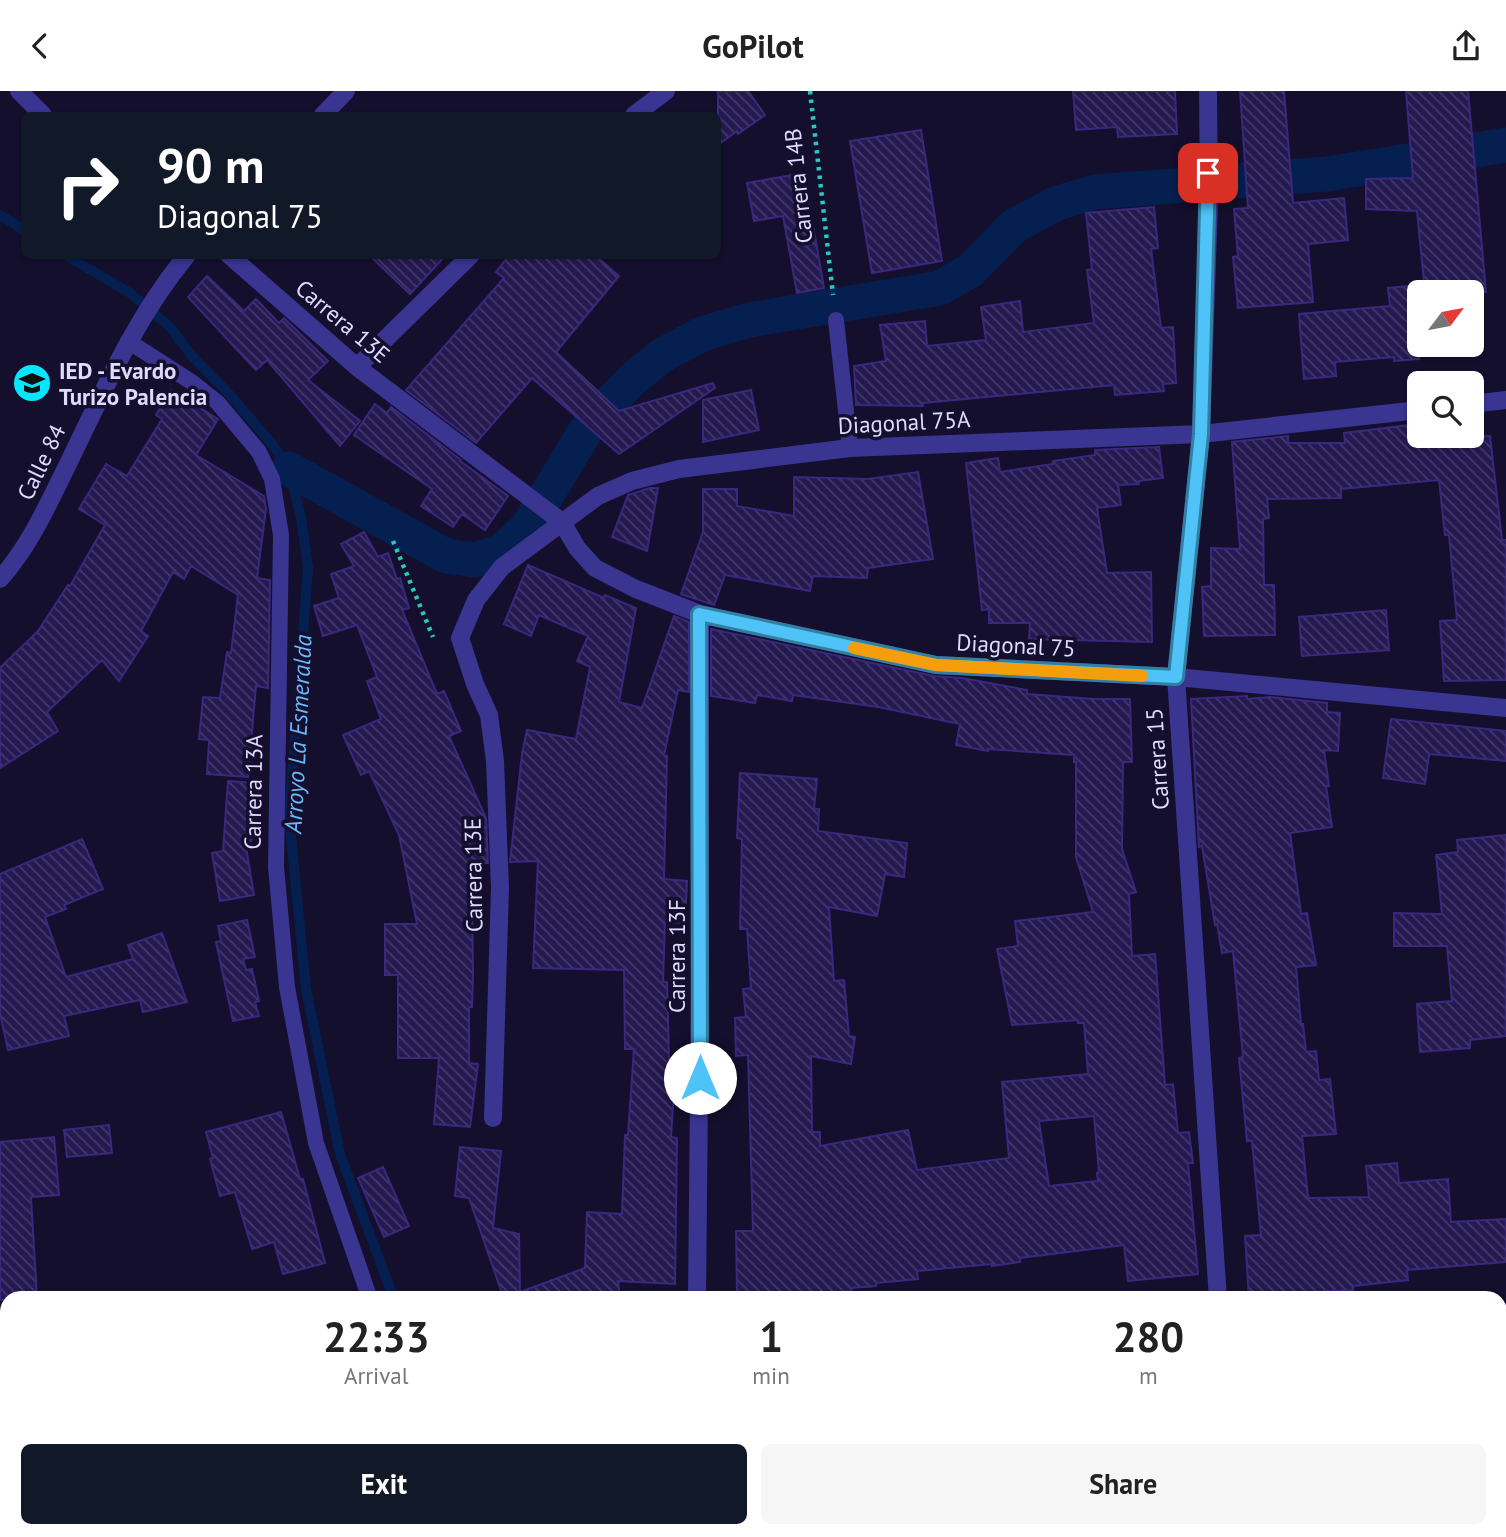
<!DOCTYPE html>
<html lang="en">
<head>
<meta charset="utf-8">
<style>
  :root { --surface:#fff; --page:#f6f6f6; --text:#222; --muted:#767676; --accent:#111827 }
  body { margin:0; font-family:"PT Sans",sans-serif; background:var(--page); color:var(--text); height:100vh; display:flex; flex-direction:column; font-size:26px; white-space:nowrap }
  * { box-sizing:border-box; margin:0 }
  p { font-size:23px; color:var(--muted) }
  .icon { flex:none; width:38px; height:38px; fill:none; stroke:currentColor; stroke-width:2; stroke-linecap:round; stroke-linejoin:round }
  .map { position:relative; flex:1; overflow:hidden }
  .sheet { position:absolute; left:0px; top:1200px; width:1507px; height:247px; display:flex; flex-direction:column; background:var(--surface); border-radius:21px 21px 0 0; box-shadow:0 2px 5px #0004 }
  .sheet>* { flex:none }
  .banner { position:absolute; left:21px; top:21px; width:700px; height:147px; border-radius:10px; box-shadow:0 2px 5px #0004; background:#111827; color:#fff; overflow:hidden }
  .needle { width:46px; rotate:58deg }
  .controls { position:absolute; left:1407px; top:189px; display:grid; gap:14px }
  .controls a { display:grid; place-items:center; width:77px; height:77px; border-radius:10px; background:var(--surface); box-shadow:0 2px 5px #0004; font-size:35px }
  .pin { position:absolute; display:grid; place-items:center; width:60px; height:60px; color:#fff; margin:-30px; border-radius:14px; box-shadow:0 4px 10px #0006 }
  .me { position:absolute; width:77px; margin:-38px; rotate:0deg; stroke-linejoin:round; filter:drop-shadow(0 0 5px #0008) }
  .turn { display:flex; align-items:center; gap:24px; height:147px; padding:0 21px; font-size:32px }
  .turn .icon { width:91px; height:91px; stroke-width:2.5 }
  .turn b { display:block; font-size:49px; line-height:60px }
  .eta { display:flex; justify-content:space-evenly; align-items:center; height:119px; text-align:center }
  .eta b { font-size:42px; font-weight:700; line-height:49px }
  .button { display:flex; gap:14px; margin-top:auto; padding:14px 21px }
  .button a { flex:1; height:80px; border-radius:10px; background:var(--accent); color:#fff; font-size:28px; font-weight:700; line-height:80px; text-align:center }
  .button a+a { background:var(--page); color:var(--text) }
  header { display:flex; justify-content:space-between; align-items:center; height:91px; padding:0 21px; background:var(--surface); font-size:32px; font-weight:700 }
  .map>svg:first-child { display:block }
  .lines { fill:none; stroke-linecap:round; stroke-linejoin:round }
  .stream { stroke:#052050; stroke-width:10 }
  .canal { stroke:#052050; stroke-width:35 }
  .building { fill:url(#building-back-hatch); stroke:#3a287f; stroke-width:2; fill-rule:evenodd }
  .path { stroke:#24cac1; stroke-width:4.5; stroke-dasharray:3.5 5; stroke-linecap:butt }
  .lane { stroke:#393591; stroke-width:16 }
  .street { stroke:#393591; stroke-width:18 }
  .route-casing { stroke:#337fa1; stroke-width:18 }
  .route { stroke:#4fc3f7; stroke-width:12 }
  .slow { stroke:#f59e0b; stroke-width:12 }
  .labels { text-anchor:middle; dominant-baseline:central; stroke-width:7; stroke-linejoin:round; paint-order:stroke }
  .street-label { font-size:23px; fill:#dfdbff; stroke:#140f2d }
  .poi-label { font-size:23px; font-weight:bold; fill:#dfdbff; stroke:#140f2d; text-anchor:start }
  .water-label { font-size:24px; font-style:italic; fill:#69b9ff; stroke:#140f2d }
</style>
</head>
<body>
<header><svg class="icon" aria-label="back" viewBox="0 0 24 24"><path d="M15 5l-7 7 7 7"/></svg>GoPilot<svg class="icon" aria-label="share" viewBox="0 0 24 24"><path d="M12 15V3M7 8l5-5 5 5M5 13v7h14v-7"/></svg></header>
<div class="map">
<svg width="1506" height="1446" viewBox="0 0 1506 1446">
  <defs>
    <pattern id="building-back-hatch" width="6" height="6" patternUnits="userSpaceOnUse" patternTransform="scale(1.75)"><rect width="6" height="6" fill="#241950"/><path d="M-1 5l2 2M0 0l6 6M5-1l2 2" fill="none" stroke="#433a6a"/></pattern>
  </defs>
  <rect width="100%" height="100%" fill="#140f2d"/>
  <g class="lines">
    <!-- stream -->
    <path class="stream" d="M0,124l24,15
      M65,164l65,38 40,34 21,28 41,42 40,47 17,25 12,48 7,51 -19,248 17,173 34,165 54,145
      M486,1440l2,6"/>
    <!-- canal -->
    <path class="canal" d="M289,378l157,87 29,4 27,-9 25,-23 59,-98 26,-30 21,-21 28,-23 41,-22 47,-14 191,-32 31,-18 43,-44 43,-23 39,-11 231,-18 179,-29"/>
  </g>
  <!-- building -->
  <path class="building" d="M718,0h30l17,24 -27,19 -1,-3 -19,14z
    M1073,0h102l2,43 -59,3 -1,-10 -41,3z
    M1240,0h44l9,112 51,-5 4,42 -40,4 5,58 -75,6 -5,-51 5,-1 -4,-47 14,-1z
    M1406,0h62l18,201h-61l-8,-81 -51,-2v-30l47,-1z
    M921,39l21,131 -70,12 -22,-132z
    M804,82l20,115 -27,5 -14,-77 -29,5 -7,-38z
    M1154,116l4,41 -7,1 10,79 12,-1 3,56 -13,1 1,7 -49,4 -1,-10 -191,18v3l-67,-1 -2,-39 32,-5 -6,-36 45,-4 2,25 59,-6 -5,-33 39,-6 3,31 71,-9 -7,-53 5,-1 -6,-56z
    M369,164h77l-36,39z
    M509,164h86l24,21 -63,76 63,59 94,-28 2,5 -96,66 -87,-76 -56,65 -70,-53 98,-112 -8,-6z
    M207,185l37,35 12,-12 23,24 5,-5 44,43 -20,19 52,41 -20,25 -73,-86 -11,10 -68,-73z
    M1419,194v74l-25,2v-4l-59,5 1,14 -32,3 -5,-65 91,-8 -2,-18z
    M171,299l47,29 -22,36 68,41 2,13 -9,69 13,2 -2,108 -12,-2 -8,91 -41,-3 2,-34 -10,-1 4,-42 17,1 7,-46 4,1 7,-58 -47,-29 -7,13 -11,-7 -32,59 7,5 -29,45 -17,-21 -55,52 11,19 -58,37v-100l38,-37 30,-46 2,1 35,-61 -26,-16 27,-45 21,12 35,-57 -6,-4z
    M751,299l8,40 -56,12v-42z
    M375,313l12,9 4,-6 70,53 -1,1 48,35 -23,34 -23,-16 -9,13 -32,-21 11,-17 -78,-54z
    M1419,333v12h71l12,104h4v140l-62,1 -4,-60 17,-1 -8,-85h-4l-6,-55 -98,9v9l-74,1 2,19 -6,1 1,66h10l1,50 -71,1 -2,-49 9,-1v-38l29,1 -8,-107 56,-6v7h57l-1,-10z
    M1159,356l4,31 -24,3v3l-21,1 3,20 -24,3 10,65 44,-1 1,70 -123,-3 1,-16h-41v-14l-7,1 -16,-147 32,-5 2,14 53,-8v-3l42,-6v-5z
    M918,381l15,87 -65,9 -1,10 -54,-2 -3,15 -85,-16 -11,30 -33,-11 22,-62v-43h34v17l57,10v-39l74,2z
    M650,397h8l-11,63 -35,-14 16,-42z
    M364,441l14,25 10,-4 9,26 3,-1 9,30 -7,2 35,84 7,-3 17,40 -12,5 37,82 2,45h-10l4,29 -10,1 1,82 -1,32h-3v56l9,1 -8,63 -36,-3 5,-66h-41v-83h-13v-51h32l-18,-89 -30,-64 -8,4 -18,-40 38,-16 -14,-38 10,-4 -20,-52 -34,11 -9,-30 25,-8 -8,-24 23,-8 -13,-22z
    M528,474l76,33 1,-3 31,13 -17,94 23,6 32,-92 15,6v70l-11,-2 -14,65 3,1 -3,123 23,2 -2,42 -20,-1 -2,60h4l2,77h7l-5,78 6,1 -2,146 -57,-3 2,18h-116l-35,-101 -14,-2 5,-49 41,4 -8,77 26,6 1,58 65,-24 2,-56 35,2 3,-79h3l6,-86h-9l-1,-79 -91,-2 5,-107 -28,1 12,-108 5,-24 49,9 14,-72 -13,-6 11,-25 -49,-21 -8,21 -27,-12z
    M1386,519l3,40 -87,6 -3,-39z
    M711,538l223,47 28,2 65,12v4l67,5h36l2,63h-9l-1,87 14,43 -7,2 3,62 23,-2 10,131 8,-1 5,49 11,-1 4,31h-5l10,111 -70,7 -4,-36 -104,13v4l-28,4v-2l-75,7 1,8 -42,4v3l-25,2 1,3 -57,5v-4l-58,1 -1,-62h17l-5,-176 -12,1 -1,-38 11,-1 -3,-28 8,-1 -4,-59h-7l2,-90 -5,-1 3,-65 77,6 -3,30h5l-1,22 89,12 -3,34 -19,-3 -8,42 -48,-9 5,74 10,-1 5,56 6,1 -4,27 -40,-8 1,76h8v14l88,-16 9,40 92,-12 -7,-76 86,-8 -4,-51h-6v-3l-66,5 -15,-76 21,-3 -3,-25 78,-9 -17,-55v-95h-2v-7l-86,-6v2l-32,-6 4,-21 -82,-17 -85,-12 -1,6 -35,-6 -2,8 -44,-7zM1094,1025l5,56 -2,1 1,8 -49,5 -10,-65z
    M1247,605v3l23,-2 57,6v9l13,1 -2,38 -14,-1 5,36h-3l6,41 -42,6 11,81 6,-1 9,52 -20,2 5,57h2l3,28 10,-1 3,29 11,-1 6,55 -34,2 6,62 61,-1 -3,-31 31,-3 2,20 49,-4 3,43 55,-3v43l-99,8 1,10 -55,6v4l-60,3 1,6h-45l-4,-63 16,-1 -9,-94h-5l-8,-83 4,-1 -10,-106 -11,2 -5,-29 -2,1 -13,-79 -3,1 -8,-148z
    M1391,628l115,12v30l-77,-7 -4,30 -42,-6z
    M228,690l26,2 -3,58h-6l9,54 -34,6 -8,-48 11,-2z
    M1506,744v201l-36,4v8l-50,4 -3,-48 35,-3 -5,-55h-53v-33l48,1 -6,-59 22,-3 -1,-12z
    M82,748l21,50 -39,16 2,4 -21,8 21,60 67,-18 -5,-14 34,-12 25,69 -44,10 -3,-12 -76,16 5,20 -61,14 -8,-37v-139z
    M247,829l8,37 -12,2 3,11 6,-1 7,32 -4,1 4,14 -26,5 -17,-79 5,-1 -3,-15z
    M281,1021l19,67h3l22,84 -42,11 -9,-32 -22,7 -17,-57 -15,4 -10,-37 3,-1 -7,-26z
    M109,1034l3,28 -45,4 -3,-27z
    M54,1046l5,58 -28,2 6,101 -37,2v-158z
    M383,1076l26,59 -25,11 -26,-59z"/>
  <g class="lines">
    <!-- path -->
    <path class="path" d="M810,0l23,204
      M393,450l40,96"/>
    <!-- lane -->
    <path class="lane" d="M836,229l14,128
      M128,250l65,42 25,20 41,49 13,27 9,56 -5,332 11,120 29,156 54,156
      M513,1440l2,6"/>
    <!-- street -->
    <path class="street" d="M19,0l24,24
      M1208,0l1,112 -8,231 -25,243 42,622
      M323,24l23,-24
      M634,24l32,-24
      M229,164l128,112 205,155 15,26 18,20 41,21 64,25 236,51 240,12 330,31
      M357,276l114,-112
      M1472,313l34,-4
      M0,488c30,-33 48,-75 68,-115 35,-72 67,-146 119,-209
      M493,1027l7,-230 -5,-127 -6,-46 -14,-31 -15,-46 16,-38 26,-33 96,-71 34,-15 47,-12 171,-21 351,-14 218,-24
      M697,1208l3,-304v-381
      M1500,1222l6,-1
      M0,1435l7,-1
      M450,1440l2,6
      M1224,1440v6"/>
  </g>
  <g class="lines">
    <defs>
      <path id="route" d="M700,987l-1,-464 237,51 240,12 25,-243 7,-261"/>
    </defs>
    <!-- route casing -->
    <use href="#route" class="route-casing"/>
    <!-- route -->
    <use href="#route" class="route"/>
    <!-- slow -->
    <path class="slow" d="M854,557l82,17 206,11"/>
  </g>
  <!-- icons -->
  <defs>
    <symbol id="school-disc" viewBox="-11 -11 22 22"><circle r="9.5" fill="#07e6ff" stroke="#140f2d"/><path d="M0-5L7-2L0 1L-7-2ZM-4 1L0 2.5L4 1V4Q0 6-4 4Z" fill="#111"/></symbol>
  </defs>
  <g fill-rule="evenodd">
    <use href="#school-disc" x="10" y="270" width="44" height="44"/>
  </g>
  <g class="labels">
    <!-- street labels -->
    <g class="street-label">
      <text transform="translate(798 95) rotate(-96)">Carrera 14B</text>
      <text transform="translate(343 230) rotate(40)">Carrera 13E</text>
      <text transform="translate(904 331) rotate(-3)">Diagonal 75A</text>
      <text transform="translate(41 371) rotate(-64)">Calle 84</text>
      <text transform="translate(1016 554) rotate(3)">Diagonal 75</text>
      <text transform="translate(1157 668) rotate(-94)">Carrera 15</text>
      <text transform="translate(253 701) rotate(-89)">Carrera 13A</text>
      <text transform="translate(473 784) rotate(-91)">Carrera 13E</text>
      <text transform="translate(676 865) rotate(-90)">Carrera 13F</text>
    </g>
    <!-- poi labels -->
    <g class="poi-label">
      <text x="59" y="279">IED - Evardo<tspan x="59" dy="26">Turizo Palencia</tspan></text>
    </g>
    <!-- water labels -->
    <g class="water-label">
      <text transform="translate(298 643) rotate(-87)">Arroyo La Esmeralda</text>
    </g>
  </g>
</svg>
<div class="controls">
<a><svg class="needle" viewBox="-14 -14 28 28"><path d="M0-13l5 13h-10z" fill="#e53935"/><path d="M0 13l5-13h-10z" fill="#767676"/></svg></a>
<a><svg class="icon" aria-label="search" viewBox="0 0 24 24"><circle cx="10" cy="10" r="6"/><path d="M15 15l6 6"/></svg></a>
</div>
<div class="pin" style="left:1208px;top:82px;background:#d93025"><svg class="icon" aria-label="arrive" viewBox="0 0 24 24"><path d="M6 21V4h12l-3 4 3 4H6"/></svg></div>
<svg class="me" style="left:700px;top:987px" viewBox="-20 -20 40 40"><circle r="19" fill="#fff"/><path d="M0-13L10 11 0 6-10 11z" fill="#4fc3f7"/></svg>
<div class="banner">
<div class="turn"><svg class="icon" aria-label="right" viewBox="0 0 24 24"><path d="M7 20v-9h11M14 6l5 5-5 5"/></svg><div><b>90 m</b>Diagonal 75</div></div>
</div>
<section class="sheet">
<div class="eta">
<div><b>22:33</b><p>Arrival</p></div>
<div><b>1</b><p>min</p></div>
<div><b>280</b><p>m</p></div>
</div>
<div class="button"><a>Exit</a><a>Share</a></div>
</section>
</div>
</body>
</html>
